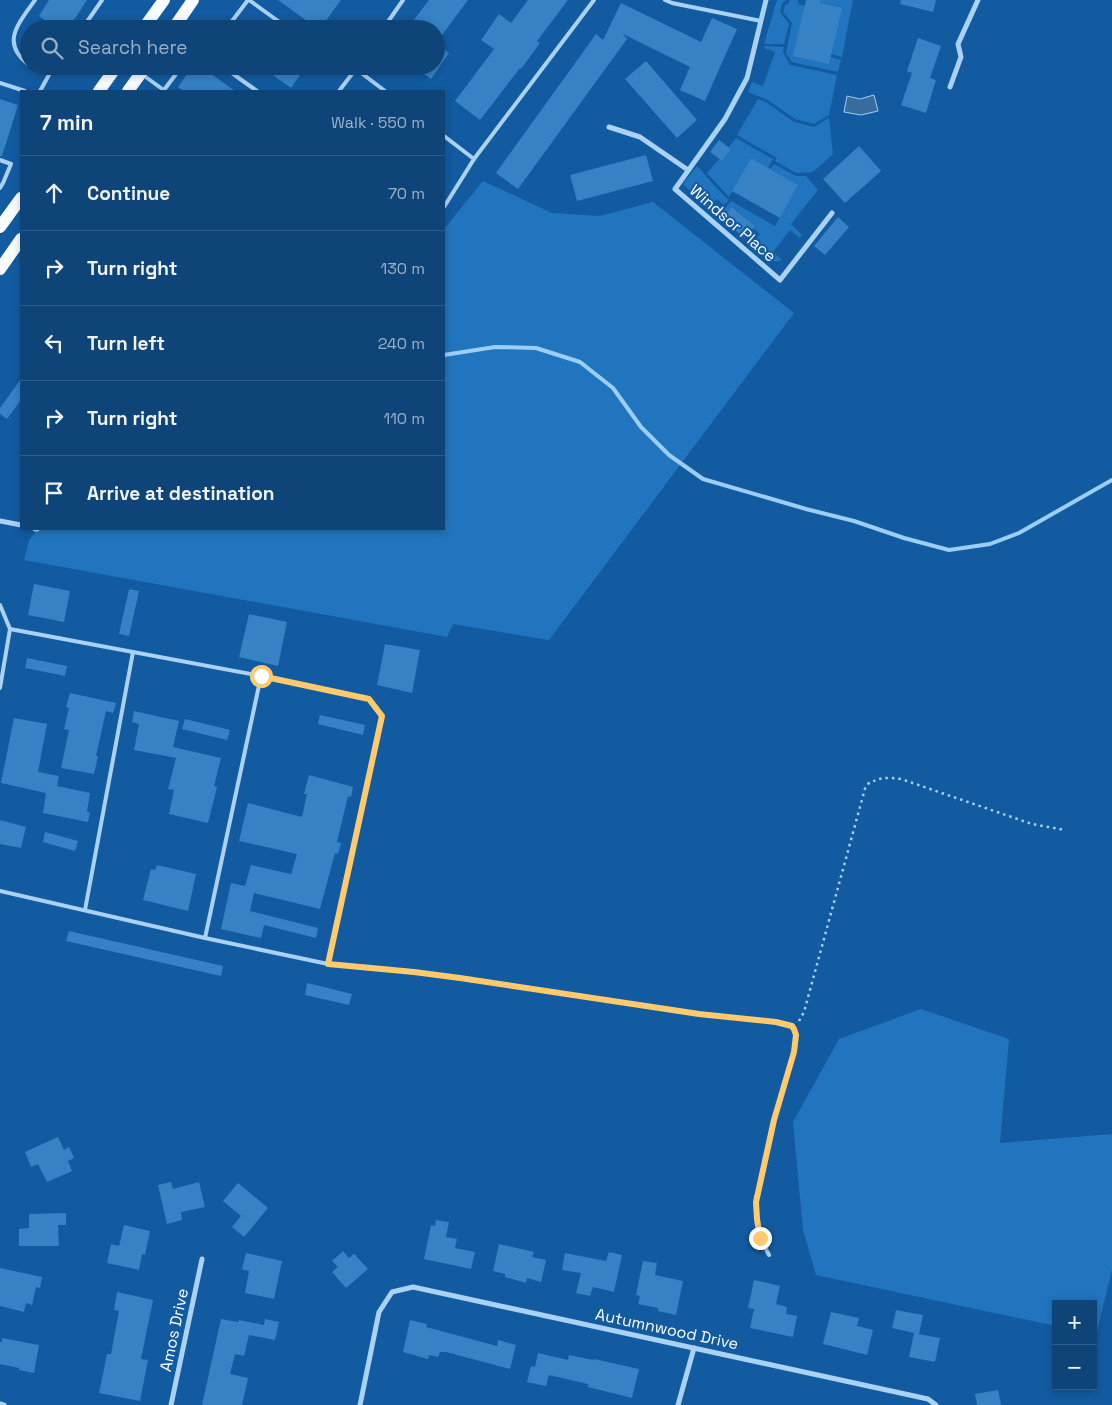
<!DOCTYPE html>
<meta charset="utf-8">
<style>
:root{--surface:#0e4478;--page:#174b7d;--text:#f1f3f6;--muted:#9bb0c6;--line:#2e5c8a}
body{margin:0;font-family:"Space Grotesk",sans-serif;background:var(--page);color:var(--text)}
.controls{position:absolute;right:15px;bottom:15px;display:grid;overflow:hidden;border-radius:0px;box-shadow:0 2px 8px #0003}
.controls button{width:45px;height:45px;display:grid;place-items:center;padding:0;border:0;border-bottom:1px solid var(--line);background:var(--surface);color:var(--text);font:25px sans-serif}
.stop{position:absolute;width:15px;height:15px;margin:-11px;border:4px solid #ffca6e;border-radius:50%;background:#fff}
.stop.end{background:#ffca6e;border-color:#fff;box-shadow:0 1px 5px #0008}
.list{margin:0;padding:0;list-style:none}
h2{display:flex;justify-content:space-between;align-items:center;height:65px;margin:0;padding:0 20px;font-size:21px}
h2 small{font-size:16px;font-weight:400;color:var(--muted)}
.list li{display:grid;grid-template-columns:32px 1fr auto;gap:15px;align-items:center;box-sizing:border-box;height:75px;padding:0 20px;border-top:1px solid var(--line)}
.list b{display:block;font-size:19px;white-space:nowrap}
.list em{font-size:16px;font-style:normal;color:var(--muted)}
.icon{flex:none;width:28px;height:28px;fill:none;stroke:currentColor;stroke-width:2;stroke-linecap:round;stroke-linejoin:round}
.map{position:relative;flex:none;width:1112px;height:1405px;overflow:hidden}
.search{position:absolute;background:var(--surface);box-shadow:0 2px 8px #0003;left:20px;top:20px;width:425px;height:55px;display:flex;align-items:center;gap:12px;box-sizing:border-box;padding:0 18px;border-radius:28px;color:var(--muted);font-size:19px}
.panel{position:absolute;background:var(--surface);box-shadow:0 2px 8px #0003;left:20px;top:90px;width:425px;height:440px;border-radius:0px}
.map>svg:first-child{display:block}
</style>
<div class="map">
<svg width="1112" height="1405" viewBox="0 0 1112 1405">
<rect width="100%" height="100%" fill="#125ba0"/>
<g fill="#2174be">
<polygon points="777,0 786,0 782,3 780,12 789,24 784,44 764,44"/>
<polygon points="789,0 798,0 798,4 805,6 831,57 841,60 838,72 792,62 786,53 792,23 783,12 785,5 789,3"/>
<polygon points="821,0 853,0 842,57 831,54 821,3"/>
<polygon points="765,46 784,47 783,52 790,65 837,75 829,115 814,124 795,119 768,100 748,92 752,82 763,86 775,52 764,48"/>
<polygon points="758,99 766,102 794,122 814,127 829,118 833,154 813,172 796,173 775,161 777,158 737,135"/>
<polygon points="736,138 773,159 768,168 751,158 729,197 707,173 719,159 722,161 731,149 729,147"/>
<path d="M774,164L796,176H806L818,190L791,224L802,235L800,238L790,230L773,252L782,260C771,266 760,252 752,245L760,234L753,228L755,226L733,207L722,219L719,216L731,201L775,226L798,185L770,169Z"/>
<path d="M697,166C708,177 717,190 729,200L724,205L717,199L708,208L683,184Z"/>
<polygon points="483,181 552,213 600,216 653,202 794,313 549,640 453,624 447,637 24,560 29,540 38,529 444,529 444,229"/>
<polygon points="921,1009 1009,1039 1000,1143 1112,1134 1112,1270 1096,1335 1093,1334 1093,1304 1056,1304 1056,1326 816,1275 803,1230 793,1122 839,1039"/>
</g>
<polygon fill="#386c9d" stroke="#9ccef8" points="874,95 878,111 861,115 844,112 847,96 860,99"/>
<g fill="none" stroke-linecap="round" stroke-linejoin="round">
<polyline stroke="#9ccef8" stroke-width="4" points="444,355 495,347 536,348 580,362 613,388 641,427 669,455 703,479 806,509 854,521 904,538 949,550 990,544 1019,533 1112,480"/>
</g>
<g fill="#3682c5">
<polygon points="49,0 87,0 68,29 63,29 54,23 53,26 39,16"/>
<polygon points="278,0 341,0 320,29 318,29"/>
<polygon points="429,0 468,0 436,43 436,29 407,29"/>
<polygon points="528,0 568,0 537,41 540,43 521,69 520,68 480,120 455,101 494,49 481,40 499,14 511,23"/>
<polygon points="806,0 821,0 820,3 842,8 829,64 793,56"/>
<polygon points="901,0 936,0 933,12 900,4"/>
<polygon points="621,3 701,42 712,18 737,29 705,101 680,90 690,67 623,34 627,39 518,189 496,173 596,34 603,40"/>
<polygon points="918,38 941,46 930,78 936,80 926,113 901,105 912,73 907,71"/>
<polygon points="436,43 449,53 431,79 414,66 436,66"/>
<polygon points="646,61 697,120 677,138 625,79"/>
<polygon points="193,66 200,66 235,91 184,91 178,87"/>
<polygon points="260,66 306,66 291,88"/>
<polygon points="0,99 18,105 2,156 0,156"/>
<polygon points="719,140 731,149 722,161 710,152"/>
<polygon points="859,146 881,171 845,203 823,179"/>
<polygon points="646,155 653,181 577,201 570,175"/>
<polygon points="751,158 798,185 780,218 732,191"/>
<polygon points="732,207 755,226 745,238 722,219"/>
<polygon points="838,217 849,227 825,255 814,246"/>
<polygon points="21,379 21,400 7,419 0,414 0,408"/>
<polygon points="34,584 70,591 64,622 28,615"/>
<polygon points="129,589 139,591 129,636 119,634"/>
<polygon points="249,614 287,622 278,666 239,657"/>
<polygon points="385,644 420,650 412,693 377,685"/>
<polygon points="27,658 67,666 65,676 25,668"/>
<polygon points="70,693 116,703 113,713 106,711 96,756 98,756 94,774 61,768 69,730 64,729 69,708 66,707"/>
<polygon points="134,711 179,721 173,747 221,758 214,786 217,787 208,823 169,814 174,790 168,789 176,758 134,750 139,724 132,722"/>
<polygon points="320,715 365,725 363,735 318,724"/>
<polygon points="14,718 47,724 38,772 59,776 57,786 90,793 87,812 90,812 88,822 43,813 46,793 1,783"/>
<polygon points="185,719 230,730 227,740 182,729"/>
<polygon points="309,775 353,787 351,797 348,796 337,842 341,843 338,854 335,853 320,909 254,893 250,911 318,928 316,938 264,925 261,938 221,929 231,883 245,886 251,865 291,874 297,854 239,841 248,803 302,817 307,794 304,794"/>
<polygon points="0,820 26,827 21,848 0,844"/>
<polygon points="45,832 78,841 75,851 43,842"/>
<polygon points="157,865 196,874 188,911 143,900 151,869 155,870"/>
<polygon points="69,931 223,966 221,976 66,941"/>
<polygon points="307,983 352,994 349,1005 305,995"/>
<polygon points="58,1137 64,1150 69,1147 74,1158 68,1161 72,1171 47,1182 38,1164 31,1167 25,1152"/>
<polygon points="171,1182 173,1189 199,1182 205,1207 181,1212 182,1220 167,1224 158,1185"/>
<polygon points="238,1183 268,1208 244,1237 232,1227 241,1216 223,1201"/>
<polygon points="66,1213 66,1225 58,1225 59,1246 19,1246 19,1229 29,1228 29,1214"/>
<polygon points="436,1220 449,1222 446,1237 457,1239 455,1248 475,1252 471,1269 424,1259 431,1225 435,1226"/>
<polygon points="124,1225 150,1231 145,1255 142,1254 139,1270 107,1263 111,1244 119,1246"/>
<polygon points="499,1244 534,1252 532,1257 546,1260 541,1282 527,1278 526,1283 505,1277 505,1274 493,1271"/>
<polygon points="343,1251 349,1258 354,1254 368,1269 346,1288 332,1272 338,1267 332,1261"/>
<polygon points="609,1252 622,1255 614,1292 593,1287 590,1296 576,1293 581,1273 562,1270 565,1253 606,1261"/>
<polygon points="246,1253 282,1261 274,1299 245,1293 249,1271 242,1269"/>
<polygon points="643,1261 657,1263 655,1275 683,1281 676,1315 658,1311 658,1308 638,1304 640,1296 636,1295"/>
<polygon points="0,1268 42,1277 40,1288 36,1287 32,1305 26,1303 24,1312 0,1306"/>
<polygon points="754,1280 780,1286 776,1304 787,1307 786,1314 797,1316 793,1337 750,1328 754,1309 748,1308"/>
<polygon points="117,1292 153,1300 141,1359 148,1360 140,1401 99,1393 107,1354 111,1354 119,1311 114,1310"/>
<polygon points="896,1310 923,1315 919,1334 940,1338 935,1362 909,1357 914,1333 892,1328"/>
<polygon points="831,1312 859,1318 857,1326 873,1330 867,1355 823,1344"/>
<polygon points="221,1319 238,1322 239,1320 264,1325 265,1319 279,1322 275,1340 249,1335 244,1356 235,1354 230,1374 248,1378 242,1405 202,1405"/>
<polygon points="410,1320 427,1324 426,1327 497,1346 498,1340 516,1345 510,1369 446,1352 440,1352 438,1357 429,1355 428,1359 403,1352"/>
<polygon points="2,1338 39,1345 34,1373 19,1370 19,1368 0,1364 0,1342 2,1342"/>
<polygon points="538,1353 568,1360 569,1355 593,1360 594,1359 639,1369 632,1398 588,1387 588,1384 549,1375 546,1386 527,1382 531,1366 535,1367"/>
<polygon points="998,1390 1001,1405 977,1405 975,1394"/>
</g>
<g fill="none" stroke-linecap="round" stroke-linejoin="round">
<path stroke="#aad2f5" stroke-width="2.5" stroke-dasharray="2.5 4" stroke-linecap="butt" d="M799,1021L804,1012L866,785C880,777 885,777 901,779L1032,824L1065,830"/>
<g stroke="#aad2f5" stroke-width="4">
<polyline points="249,0 289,29"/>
<polyline points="665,0 672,3 761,21"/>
<polyline points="82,29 102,0"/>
<polyline points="226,29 248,0"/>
<polyline points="383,29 403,0"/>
<path d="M29,65C0,43 18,24 35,0"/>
<polyline points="31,66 39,70 50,73 55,66"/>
<polyline points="222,66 257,91"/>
<polyline points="356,69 385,91"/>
<polyline points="143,75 165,91"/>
<polyline points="0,83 25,91"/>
<polyline points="164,90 182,66"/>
<polyline points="40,91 50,73"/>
<polyline points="339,91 358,66"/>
<polyline points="444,136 474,159"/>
<polyline points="0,160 11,164 3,183 0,188"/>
<polyline points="444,207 474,159 594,0"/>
<polyline points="0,605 10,629 0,688"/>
<polyline points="10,629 261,676 369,699 382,716 328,964"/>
<polyline points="0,891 205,938 328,964 414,972 460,978 699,1014 776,1022 792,1026 796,1035 794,1052 774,1120 756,1202 757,1219 760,1238 769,1255"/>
<polyline points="85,910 133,652"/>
<polyline points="205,938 261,676"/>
</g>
<g stroke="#aad2f5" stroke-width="5">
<polyline points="766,0 747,78 725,119 675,189 780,280 832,213"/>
<polyline points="950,87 961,57 958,44 978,0"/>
<polyline points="609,127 640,137 688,170"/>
<polyline points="0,521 21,525"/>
<polyline points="35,529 37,529"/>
<polyline points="0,1404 4,1405"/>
<polyline points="171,1405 202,1259"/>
<polyline points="360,1405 379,1312 392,1292 413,1287 928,1399 936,1405"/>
<polyline points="678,1405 694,1348"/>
</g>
<g stroke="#f8fbff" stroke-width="12">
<polyline points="143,29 164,0"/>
<polyline points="173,29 193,0"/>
<polyline points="99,91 117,66"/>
<polyline points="128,91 146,66"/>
<polyline points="0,227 21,198"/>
<polyline points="0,269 21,239"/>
</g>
</g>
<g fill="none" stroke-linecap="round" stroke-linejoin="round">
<polyline stroke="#ffca6e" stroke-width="6" points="261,676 369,699 382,716 328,964 414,972 460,978 699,1014 776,1022 792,1026 794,1029 796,1035 794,1052 774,1120 756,1202 757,1219 760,1238"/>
</g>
<g text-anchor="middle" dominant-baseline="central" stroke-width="4" stroke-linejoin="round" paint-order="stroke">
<g font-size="16" fill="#fff" stroke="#125ba0">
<text transform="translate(733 223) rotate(41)">Windsor Place</text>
<text transform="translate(667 1329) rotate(12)">Autumnwood Drive</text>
<text transform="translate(174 1330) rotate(-78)">Amos Drive</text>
</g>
</g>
</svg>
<div class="controls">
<button>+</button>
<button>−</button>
</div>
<div class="stop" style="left:261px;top:676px"></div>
<div class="stop end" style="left:760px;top:1238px"></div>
<div class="search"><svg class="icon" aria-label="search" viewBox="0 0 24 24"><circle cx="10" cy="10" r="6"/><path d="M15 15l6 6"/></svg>Search here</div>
<section class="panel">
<h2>7 min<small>Walk · 550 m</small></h2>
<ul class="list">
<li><svg class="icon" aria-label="ahead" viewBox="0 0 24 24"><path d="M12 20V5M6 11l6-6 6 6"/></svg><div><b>Continue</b></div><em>70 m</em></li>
<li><svg class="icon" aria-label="right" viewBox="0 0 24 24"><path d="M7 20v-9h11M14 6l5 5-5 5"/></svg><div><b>Turn right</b></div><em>130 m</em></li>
<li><svg class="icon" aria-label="left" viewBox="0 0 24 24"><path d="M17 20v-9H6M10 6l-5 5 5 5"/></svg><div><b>Turn left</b></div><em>240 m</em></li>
<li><svg class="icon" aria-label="right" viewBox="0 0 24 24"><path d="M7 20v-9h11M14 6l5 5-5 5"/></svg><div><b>Turn right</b></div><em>110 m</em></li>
<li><svg class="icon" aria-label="arrive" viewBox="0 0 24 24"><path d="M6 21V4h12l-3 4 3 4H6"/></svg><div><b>Arrive at destination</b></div></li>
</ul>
</section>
</div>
